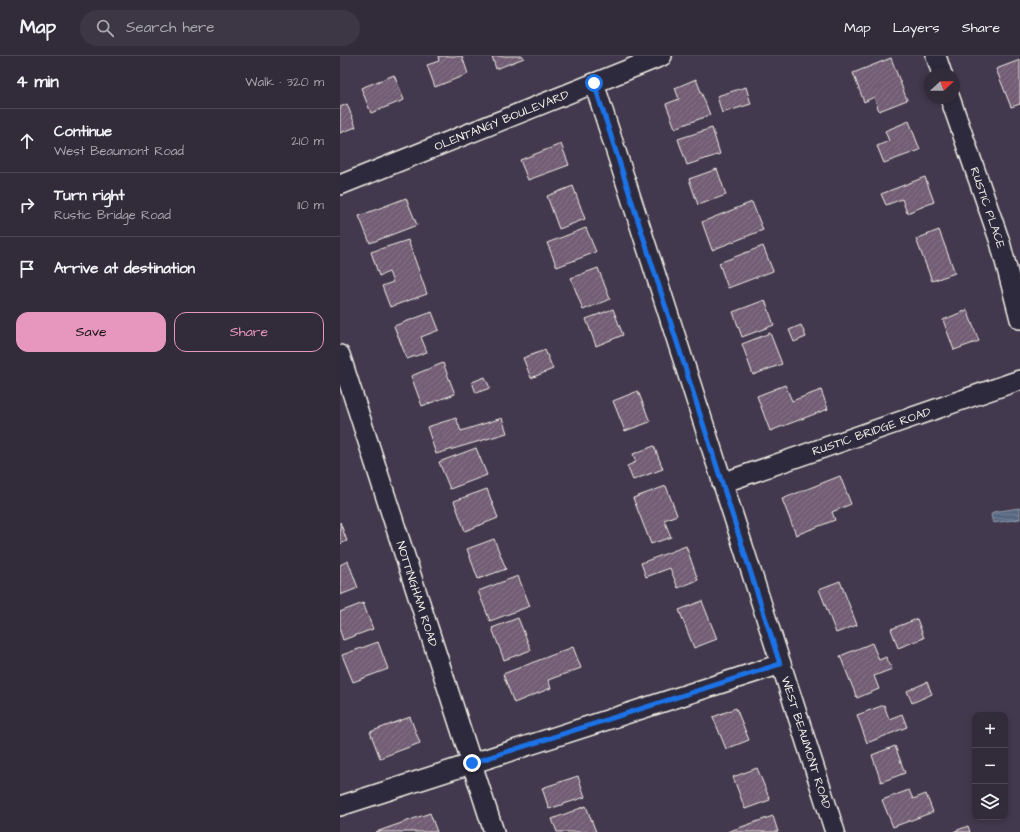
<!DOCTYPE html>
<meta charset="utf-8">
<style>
:root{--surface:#322b3a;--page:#3d3745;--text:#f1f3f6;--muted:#a8a7af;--line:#4d4754;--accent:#e797bd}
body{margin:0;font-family:"Architects Daughter",sans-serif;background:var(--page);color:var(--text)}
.controls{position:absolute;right:12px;bottom:12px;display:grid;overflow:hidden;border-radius:8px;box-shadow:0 2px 6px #0003}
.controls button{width:36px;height:36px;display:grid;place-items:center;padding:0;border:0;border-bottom:1px solid var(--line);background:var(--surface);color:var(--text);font:20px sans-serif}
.compass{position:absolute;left:584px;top:12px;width:36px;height:36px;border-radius:50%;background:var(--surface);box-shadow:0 2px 6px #0003;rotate:69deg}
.stop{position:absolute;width:12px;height:12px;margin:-9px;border:3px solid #1a73e8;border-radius:50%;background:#fff}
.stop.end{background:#1a73e8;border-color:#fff;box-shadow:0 1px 4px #0008}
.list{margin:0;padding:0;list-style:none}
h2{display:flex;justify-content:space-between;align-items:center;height:52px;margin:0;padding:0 16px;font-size:17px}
h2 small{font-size:13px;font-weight:400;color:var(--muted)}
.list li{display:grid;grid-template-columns:26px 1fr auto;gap:12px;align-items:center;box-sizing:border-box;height:64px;padding:0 16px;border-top:1px solid var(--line)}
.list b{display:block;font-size:15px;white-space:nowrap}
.list p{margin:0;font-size:13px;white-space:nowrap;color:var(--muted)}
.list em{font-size:13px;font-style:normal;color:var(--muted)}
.actions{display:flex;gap:8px;padding:12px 16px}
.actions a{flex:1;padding:9px 0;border:1px solid var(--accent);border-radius:12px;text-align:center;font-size:14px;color:var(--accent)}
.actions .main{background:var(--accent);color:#111}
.icon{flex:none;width:22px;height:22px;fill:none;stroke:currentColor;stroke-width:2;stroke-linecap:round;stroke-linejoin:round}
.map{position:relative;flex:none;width:680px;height:776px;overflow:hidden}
header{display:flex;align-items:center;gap:24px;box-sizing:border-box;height:56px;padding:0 20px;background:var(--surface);border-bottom:1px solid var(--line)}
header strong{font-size:19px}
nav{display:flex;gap:22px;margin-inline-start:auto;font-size:14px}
.search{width:280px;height:36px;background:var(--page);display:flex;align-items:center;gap:10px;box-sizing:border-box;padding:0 14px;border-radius:22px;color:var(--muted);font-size:15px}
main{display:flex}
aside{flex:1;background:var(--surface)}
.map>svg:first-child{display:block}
</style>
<header>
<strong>Map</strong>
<div class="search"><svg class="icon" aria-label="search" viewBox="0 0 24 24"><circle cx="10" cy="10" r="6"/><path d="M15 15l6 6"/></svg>Search here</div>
<nav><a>Map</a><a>Layers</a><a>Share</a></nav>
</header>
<main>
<aside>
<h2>4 min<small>Walk · 320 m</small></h2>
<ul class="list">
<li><svg class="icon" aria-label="ahead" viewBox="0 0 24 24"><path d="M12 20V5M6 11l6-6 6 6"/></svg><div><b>Continue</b><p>West Beaumont Road</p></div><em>210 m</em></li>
<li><svg class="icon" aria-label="right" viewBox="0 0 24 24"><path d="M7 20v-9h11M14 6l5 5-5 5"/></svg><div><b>Turn right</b><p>Rustic Bridge Road</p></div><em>110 m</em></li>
<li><svg class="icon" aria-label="arrive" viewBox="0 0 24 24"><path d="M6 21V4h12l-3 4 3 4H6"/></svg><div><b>Arrive at destination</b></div></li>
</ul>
<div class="actions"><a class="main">Save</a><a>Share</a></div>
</aside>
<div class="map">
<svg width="680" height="776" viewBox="0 0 680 776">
<defs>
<pattern id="water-rules" width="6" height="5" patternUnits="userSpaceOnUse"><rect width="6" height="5" fill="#566881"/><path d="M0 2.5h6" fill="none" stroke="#6f7e93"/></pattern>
<pattern id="building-hatch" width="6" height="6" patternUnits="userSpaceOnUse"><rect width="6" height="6" fill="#725d75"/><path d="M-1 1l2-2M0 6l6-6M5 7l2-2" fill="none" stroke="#877589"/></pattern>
</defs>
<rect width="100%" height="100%" fill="#43394e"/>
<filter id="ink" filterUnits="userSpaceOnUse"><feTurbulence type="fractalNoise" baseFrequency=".025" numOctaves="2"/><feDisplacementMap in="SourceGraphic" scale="8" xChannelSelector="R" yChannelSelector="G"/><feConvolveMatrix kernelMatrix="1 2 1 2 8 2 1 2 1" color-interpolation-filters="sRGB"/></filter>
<g filter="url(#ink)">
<polygon fill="url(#water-rules)" stroke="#959faa" points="679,452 680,453 680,463 653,467 651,459 653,456 673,453"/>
<g fill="url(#building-hatch)" stroke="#f4f1e8">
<polygon points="98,0 122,0 128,18 95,31 87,9 99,5"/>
<polygon points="152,0 183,0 184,2 156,13"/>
<polygon points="551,2 567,44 539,55 534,41 524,46 513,17"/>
<polygon points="680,4 680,48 671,51 656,13"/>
<polygon points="54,19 64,44 31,57 21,32"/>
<polygon points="356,23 370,59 335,72 326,48 339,43 335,32"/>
<polygon points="406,31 411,48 382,57 377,40"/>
<polygon points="7,48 16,71 0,77 0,51"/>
<polygon points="569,65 580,94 544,107 537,90 549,85 545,75"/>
<polygon points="372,72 380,98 347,109 338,83"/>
<polygon points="221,88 229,109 188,124 180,104"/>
<polygon points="377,113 386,139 358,149 349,123"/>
<polygon points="585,121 594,146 567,157 562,143 546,149 541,138"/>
<polygon points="233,130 245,163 219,173 207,140"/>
<polygon points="66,142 77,169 30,187 19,160"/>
<polygon points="412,146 423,174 372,194 362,166"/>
<polygon points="246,172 256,196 217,211 207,187"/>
<polygon points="599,174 615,217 592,225 576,183"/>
<polygon points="68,184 87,238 50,251 42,230 53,226 49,216 39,220 31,196"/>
<polygon points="423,190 433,215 388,232 379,207"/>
<polygon points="258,212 270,243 243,254 231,222"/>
<polygon points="425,244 434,269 402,281 393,256"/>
<polygon points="273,253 283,279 256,290 246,263"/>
<polygon points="627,254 639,285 614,294 603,264"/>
<polygon points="92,256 99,274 81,281 87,296 67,303 54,270"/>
<polygon points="461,269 466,281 454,286 449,274"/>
<polygon points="430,277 442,308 413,319 402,288"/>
<polygon points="205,294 213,313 191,322 183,302"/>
<polygon points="103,307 115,338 82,350 71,320"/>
<polygon points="145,321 150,332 136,337 132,326"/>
<polygon points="445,329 452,345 481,334 488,353 430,375 417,340"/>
<polygon points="298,335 310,366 285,375 273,345"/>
<polygon points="116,362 121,375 162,362 167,377 96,398 87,371"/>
<polygon points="314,390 323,413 293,424 287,410 296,406 293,398"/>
<polygon points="136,392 147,419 110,433 99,406"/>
<polygon points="500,420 511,448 492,456 495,464 456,479 442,443"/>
<polygon points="326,430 337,459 324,464 331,481 311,488 293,442"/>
<polygon points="147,433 158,462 125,475 114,445"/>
<polygon points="0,466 7,485 0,488"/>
<polygon points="154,483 166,513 138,523 127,493"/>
<polygon points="346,490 358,524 338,532 330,512 306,521 301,507"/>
<polygon points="8,505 18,532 0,539 0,509"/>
<polygon points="178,520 190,550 150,565 138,535"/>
<polygon points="500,525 517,569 496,577 479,533"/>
<polygon points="362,545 377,583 354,592 339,554"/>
<polygon points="23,547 33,573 3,584 0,575 0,556"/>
<polygon points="178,562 191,594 164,604 152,572"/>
<polygon points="577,563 584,582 558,592 551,573"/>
<polygon points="38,586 48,613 13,626 2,599"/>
<polygon points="532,587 539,604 546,601 552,613 534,620 539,633 517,642 500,600"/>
<polygon points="233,591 241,612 208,624 211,632 174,647 163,618"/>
<polygon points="587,626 592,638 572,647 567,635"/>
<polygon points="544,649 549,663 562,658 567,671 527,687 517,659"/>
<polygon points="396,652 409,684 386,693 373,661"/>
<polygon points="70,661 80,687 40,702 30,676"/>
<polygon points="555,690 565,717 541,726 532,699"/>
<polygon points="417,712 430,744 405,753 393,721"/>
<polygon points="238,720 245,741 209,753 202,732"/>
<polygon points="569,734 573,743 586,738 593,756 553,771 542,744"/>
<polygon points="246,750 256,776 217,776 212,763"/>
<polygon points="90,757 97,776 36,776"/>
<polygon points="433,760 438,776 387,776"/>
<polygon points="628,770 630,776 613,776"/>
</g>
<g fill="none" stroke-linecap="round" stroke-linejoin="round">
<defs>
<g id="minor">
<polyline points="596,0 602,18"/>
<path id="s1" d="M254,27L495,776"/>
<path id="s2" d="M610,42L660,186L680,263"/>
<path id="s3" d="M0,129L322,0"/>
<path id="s4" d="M0,299L154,776"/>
<path id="s5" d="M382,427L680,324"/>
<polyline points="0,750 441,608"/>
</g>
</defs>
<use href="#minor" stroke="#f4f1e8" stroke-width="22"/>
<use href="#minor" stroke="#2f2a3d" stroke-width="19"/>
</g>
</g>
<g fill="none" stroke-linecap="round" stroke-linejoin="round" filter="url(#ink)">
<polyline stroke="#1a73e8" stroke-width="5" points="132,707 440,608 254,27"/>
</g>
<g text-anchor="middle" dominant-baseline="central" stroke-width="3.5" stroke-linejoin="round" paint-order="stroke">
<g font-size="12" fill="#f4f1e8" stroke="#2f2a3d">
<text stroke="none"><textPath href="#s3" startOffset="174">OLENTANGY BOULEVARD</textPath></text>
<text stroke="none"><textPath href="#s2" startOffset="116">RUSTIC PLACE</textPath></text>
<text stroke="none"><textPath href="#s5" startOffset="158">RUSTIC BRIDGE ROAD</textPath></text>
<text stroke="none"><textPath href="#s4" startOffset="251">NOTTINGHAM ROAD</textPath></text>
<text stroke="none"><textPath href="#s1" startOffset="693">WEST BEAUMONT ROAD</textPath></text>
</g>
</g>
</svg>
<div class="controls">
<button>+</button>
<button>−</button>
<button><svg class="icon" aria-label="layers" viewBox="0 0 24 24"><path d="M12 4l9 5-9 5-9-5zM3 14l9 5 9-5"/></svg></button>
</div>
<svg class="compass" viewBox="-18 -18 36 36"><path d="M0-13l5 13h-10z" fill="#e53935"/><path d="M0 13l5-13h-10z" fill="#a8a7af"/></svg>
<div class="stop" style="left:254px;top:27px"></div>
<div class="stop end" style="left:132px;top:707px"></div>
</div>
</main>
